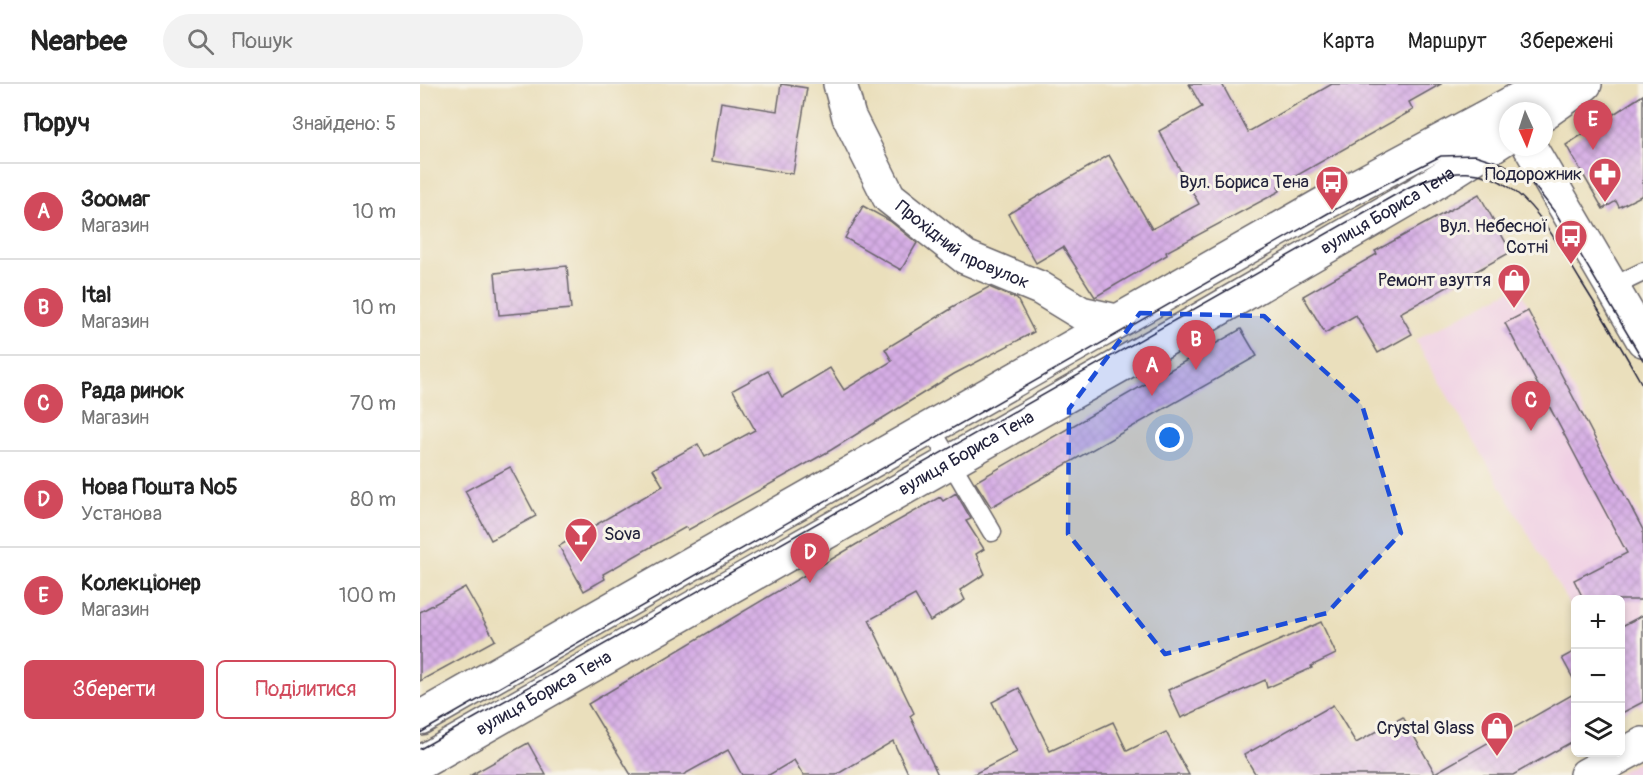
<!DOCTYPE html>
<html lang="uk">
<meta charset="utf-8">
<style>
:root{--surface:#fff;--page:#f2f2f2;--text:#222;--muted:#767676;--line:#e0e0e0;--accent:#d1495b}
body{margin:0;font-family:Pangolin,sans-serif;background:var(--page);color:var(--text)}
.controls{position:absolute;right:18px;bottom:18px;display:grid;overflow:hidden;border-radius:9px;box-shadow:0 3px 9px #0003}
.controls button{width:54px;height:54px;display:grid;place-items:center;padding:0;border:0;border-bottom:2px solid var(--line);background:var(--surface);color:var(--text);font:30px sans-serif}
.compass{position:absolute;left:1079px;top:18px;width:54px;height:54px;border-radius:50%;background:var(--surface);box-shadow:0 3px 9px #0003;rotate:177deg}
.you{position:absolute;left:750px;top:354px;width:21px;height:21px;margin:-15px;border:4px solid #fff;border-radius:50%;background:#1a73e8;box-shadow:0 0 0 9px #1a73e833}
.badge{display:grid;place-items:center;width:39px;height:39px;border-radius:50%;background:var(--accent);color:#fff;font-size:20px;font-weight:700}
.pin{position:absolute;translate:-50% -50px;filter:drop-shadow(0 2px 3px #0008)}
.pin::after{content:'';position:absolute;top:32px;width:21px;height:18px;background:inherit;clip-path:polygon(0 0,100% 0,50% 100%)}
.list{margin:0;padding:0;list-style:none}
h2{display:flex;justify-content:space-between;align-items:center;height:78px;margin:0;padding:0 24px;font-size:26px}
h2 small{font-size:20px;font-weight:400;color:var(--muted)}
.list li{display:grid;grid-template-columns:39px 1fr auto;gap:18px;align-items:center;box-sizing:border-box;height:96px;padding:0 24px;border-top:2px solid var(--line)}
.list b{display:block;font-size:22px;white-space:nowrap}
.list p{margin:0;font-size:20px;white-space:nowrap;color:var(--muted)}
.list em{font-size:20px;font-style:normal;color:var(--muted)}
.actions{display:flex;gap:12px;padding:18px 24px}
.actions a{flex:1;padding:14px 0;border:2px solid var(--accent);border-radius:9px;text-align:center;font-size:21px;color:var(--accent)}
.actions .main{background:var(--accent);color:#fff}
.icon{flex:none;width:33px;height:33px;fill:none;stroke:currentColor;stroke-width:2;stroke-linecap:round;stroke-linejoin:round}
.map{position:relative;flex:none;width:1223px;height:691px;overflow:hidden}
header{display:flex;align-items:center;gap:36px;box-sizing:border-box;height:84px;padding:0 30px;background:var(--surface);border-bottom:2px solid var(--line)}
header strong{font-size:28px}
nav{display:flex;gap:33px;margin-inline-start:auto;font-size:21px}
.search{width:420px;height:54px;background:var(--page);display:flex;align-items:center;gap:15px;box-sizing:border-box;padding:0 21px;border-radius:33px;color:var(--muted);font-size:22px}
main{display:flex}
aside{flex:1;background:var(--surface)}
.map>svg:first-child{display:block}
</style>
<header>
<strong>Nearbee</strong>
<div class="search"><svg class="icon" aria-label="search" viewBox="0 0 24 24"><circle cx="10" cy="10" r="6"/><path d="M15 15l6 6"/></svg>Пошук</div>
<nav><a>Карта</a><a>Маршрут</a><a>Збережені</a></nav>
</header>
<main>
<aside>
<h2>Поруч<small>Знайдено: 5</small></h2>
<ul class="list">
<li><span class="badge">A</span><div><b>Зоомаг</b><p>Магазин</p></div><em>10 m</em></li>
<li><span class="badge">B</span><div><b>Ital</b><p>Магазин</p></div><em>10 m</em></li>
<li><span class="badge">C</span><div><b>Рада ринок</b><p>Магазин</p></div><em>70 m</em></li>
<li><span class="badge">D</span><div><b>Нова Пошта №5</b><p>Установа</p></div><em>80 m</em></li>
<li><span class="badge">E</span><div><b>Колекціонер</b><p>Магазин</p></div><em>100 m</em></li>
</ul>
<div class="actions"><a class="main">Зберегти</a><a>Поділитися</a></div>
</aside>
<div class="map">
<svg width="1223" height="691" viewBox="0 0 1223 691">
<defs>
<pattern id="building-cross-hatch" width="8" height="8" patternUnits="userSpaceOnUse" patternTransform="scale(1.5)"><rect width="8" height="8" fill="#d6ade5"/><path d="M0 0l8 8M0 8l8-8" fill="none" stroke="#b795c5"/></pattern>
</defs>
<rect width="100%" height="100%" fill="#f7f3e8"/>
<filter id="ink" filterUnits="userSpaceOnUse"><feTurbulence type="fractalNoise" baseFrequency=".0167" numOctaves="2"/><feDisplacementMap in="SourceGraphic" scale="12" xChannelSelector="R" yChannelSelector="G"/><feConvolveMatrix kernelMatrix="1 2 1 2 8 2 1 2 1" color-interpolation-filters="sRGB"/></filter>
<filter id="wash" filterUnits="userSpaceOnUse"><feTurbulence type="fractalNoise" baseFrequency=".008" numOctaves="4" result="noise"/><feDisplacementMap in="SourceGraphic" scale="24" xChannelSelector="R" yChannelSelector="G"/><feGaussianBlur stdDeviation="1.35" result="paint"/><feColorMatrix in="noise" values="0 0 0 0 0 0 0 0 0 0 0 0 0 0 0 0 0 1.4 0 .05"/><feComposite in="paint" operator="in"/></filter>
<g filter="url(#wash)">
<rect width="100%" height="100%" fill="#eadfbc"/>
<g fill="#f0d0e4">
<polygon points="1098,202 1223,439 1223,622 1220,624 1201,588 1200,516 1156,516 1155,529 1152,525 995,256"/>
<polygon points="1223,675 1223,691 1195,691"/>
</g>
<g id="blocks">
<g fill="url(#building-cross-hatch)">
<polygon points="361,0 387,4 373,90 292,77 301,18 357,27"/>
<polygon points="769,0 802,0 828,48 912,0 1021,0 989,18 993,26 858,102 860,107 746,168 747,171 675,213 643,163 616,179 588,130 689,71 732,145 779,120 739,47 782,23"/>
<polygon points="1223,11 1223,111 1199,123 1196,117 1183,125 1146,61"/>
<polygon points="1059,110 1091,168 980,229 992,250 958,269 936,231 905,249 883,212 957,170 955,167"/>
<polygon points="443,122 470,137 497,159 481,186 425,154"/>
<polygon points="147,182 151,225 79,231 75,189"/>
<polygon points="569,203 597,215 614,248 534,290 411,366 268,446 266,443 183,490 185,495 164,507 139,462 243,402 233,385 278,360 285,373 335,346 313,306 348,287 362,313 410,284 424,306 472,277 465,265 531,225 530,224"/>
<polygon points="1108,227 1223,446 1223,516 1164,516 1154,496 1207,469 1085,239"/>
<polygon points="821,245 837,272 571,423 555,398"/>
<polygon points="90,383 116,432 71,456 45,407"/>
<polygon points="536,409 551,435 546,437 564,465 556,470 565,490 540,506 545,516 510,537 495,511 449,536 494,629 490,632 518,691 489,691 473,657 416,691 383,691 374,676 349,691 322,691 308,666 263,691 211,691 168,620 437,460 520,413 523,417"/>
<polygon points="45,503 75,556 0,597 0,528"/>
<polygon points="1223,531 1223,618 1200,630 1200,543"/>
<polygon points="901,538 916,570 891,582 892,584 847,604 845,596 761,634 748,606"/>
<polygon points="1155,567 1155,598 1142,574"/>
<polygon points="599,604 630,667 693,638 707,667 746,648 769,691 552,691 597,668 572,618"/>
<polygon points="1155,609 1155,656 1093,691 836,691 824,671 913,621 936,659 983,633 1015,689"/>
<polygon points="108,659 126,691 51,691"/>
</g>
</g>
</g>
<g filter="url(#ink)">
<use href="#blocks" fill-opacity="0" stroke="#686468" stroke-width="1.5"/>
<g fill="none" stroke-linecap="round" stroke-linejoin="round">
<defs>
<g id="service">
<polyline points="1192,203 1223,188"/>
<polyline points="511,345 572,448"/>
</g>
<g id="minor">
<path id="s1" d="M420,0L429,33L469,113L545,173L620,204L661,229L697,237"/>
<polyline points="1166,691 1223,660"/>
</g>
<g id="tertiary">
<polyline points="1124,29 1165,0"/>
<polyline points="1110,63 1223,256"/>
<polyline points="0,634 907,118 1127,0"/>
<path id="s2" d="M0,679L778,237L997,110L1088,52"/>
</g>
</defs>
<use href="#service" stroke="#686468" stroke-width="21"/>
<use href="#minor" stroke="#686468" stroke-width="36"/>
<use href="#tertiary" stroke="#686468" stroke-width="36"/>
<use href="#service" stroke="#fff" stroke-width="18"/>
<use href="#minor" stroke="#fff" stroke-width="33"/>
<use href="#tertiary" stroke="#fff" stroke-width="33"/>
<g stroke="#22223b" stroke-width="1.5">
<polyline points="0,649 912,127 1021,72 1055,71 1083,80 1109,95 1137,131 1223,276"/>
<path d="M0,665L989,103C1083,59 1117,125 1160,196C1182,231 1203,266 1223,302"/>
</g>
</g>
</g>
<path fill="#1d4ed8" fill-opacity="0.2" stroke="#1d4ed8" stroke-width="4.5" stroke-dasharray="12 8" stroke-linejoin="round" d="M720,229L844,232L942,321L981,449L907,529L745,570L648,450L649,325Z"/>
<defs>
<symbol id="pharmacy-pin" viewBox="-11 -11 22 30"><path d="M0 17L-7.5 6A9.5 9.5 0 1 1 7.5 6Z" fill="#d1495b" stroke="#f7f3e8"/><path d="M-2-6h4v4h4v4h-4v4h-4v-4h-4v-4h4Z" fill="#fff"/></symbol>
<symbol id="bus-pin" viewBox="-11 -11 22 30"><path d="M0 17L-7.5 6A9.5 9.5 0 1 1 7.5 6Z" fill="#d1495b" stroke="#f7f3e8"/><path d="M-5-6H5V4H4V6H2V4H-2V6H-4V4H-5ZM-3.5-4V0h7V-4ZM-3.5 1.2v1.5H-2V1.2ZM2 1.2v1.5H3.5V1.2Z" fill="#fff"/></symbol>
<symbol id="shop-pin" viewBox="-11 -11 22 30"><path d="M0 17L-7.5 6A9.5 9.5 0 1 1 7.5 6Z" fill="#d1495b" stroke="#f7f3e8"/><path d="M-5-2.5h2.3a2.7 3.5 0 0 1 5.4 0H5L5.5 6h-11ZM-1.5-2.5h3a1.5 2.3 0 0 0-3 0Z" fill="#fff"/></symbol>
<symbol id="bar-pin" viewBox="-11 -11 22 30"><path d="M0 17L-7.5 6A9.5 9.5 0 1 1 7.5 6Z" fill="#d1495b" stroke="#f7f3e8"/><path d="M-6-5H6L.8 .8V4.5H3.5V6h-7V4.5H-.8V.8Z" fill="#fff"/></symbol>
</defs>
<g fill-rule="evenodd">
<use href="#pharmacy-pin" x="1166" y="71" width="38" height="52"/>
<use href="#bus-pin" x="893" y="79" width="38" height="52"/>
<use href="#bus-pin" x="1132" y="133" width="38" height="52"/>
<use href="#shop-pin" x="1075" y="177" width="38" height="52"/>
<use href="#bar-pin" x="142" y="431" width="38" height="52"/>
<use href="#shop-pin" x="1058" y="625" width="38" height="52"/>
</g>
<g text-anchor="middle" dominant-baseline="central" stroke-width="6" stroke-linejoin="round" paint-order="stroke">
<g font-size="18" fill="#22223b" stroke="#f7f3e8" text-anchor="end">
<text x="1162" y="90">Подорожник</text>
<text x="889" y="98">Вул. Бориса Тена</text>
<text x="1128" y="142">Вул. Небесної<tspan x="1128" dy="21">Сотні</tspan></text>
<text x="1071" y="196">Ремонт взуття</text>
<text x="184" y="450" text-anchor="start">Sova</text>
<text x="1054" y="644">Crystal Glass</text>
</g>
<g font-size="18" fill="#22223b" stroke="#f7f3e8">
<text stroke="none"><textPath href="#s2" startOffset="1114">вулиця Бориса Тена</textPath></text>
<text stroke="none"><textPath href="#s1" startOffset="212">Прохідний провулок</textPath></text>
<text stroke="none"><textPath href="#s2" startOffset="628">вулиця Бориса Тена</textPath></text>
<text stroke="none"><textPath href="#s2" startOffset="142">вулиця Бориса Тена</textPath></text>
</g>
</g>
</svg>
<div class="controls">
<button>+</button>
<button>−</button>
<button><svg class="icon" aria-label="layers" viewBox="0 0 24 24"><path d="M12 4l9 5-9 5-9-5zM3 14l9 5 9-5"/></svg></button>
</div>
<svg class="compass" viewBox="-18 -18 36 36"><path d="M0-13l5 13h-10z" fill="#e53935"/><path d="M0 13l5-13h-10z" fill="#767676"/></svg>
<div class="you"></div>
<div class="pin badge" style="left:732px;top:312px">A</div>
<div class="pin badge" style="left:776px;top:286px">B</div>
<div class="pin badge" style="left:1111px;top:347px">C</div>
<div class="pin badge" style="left:390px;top:499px">D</div>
<div class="pin badge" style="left:1173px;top:66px">E</div>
</div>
</main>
